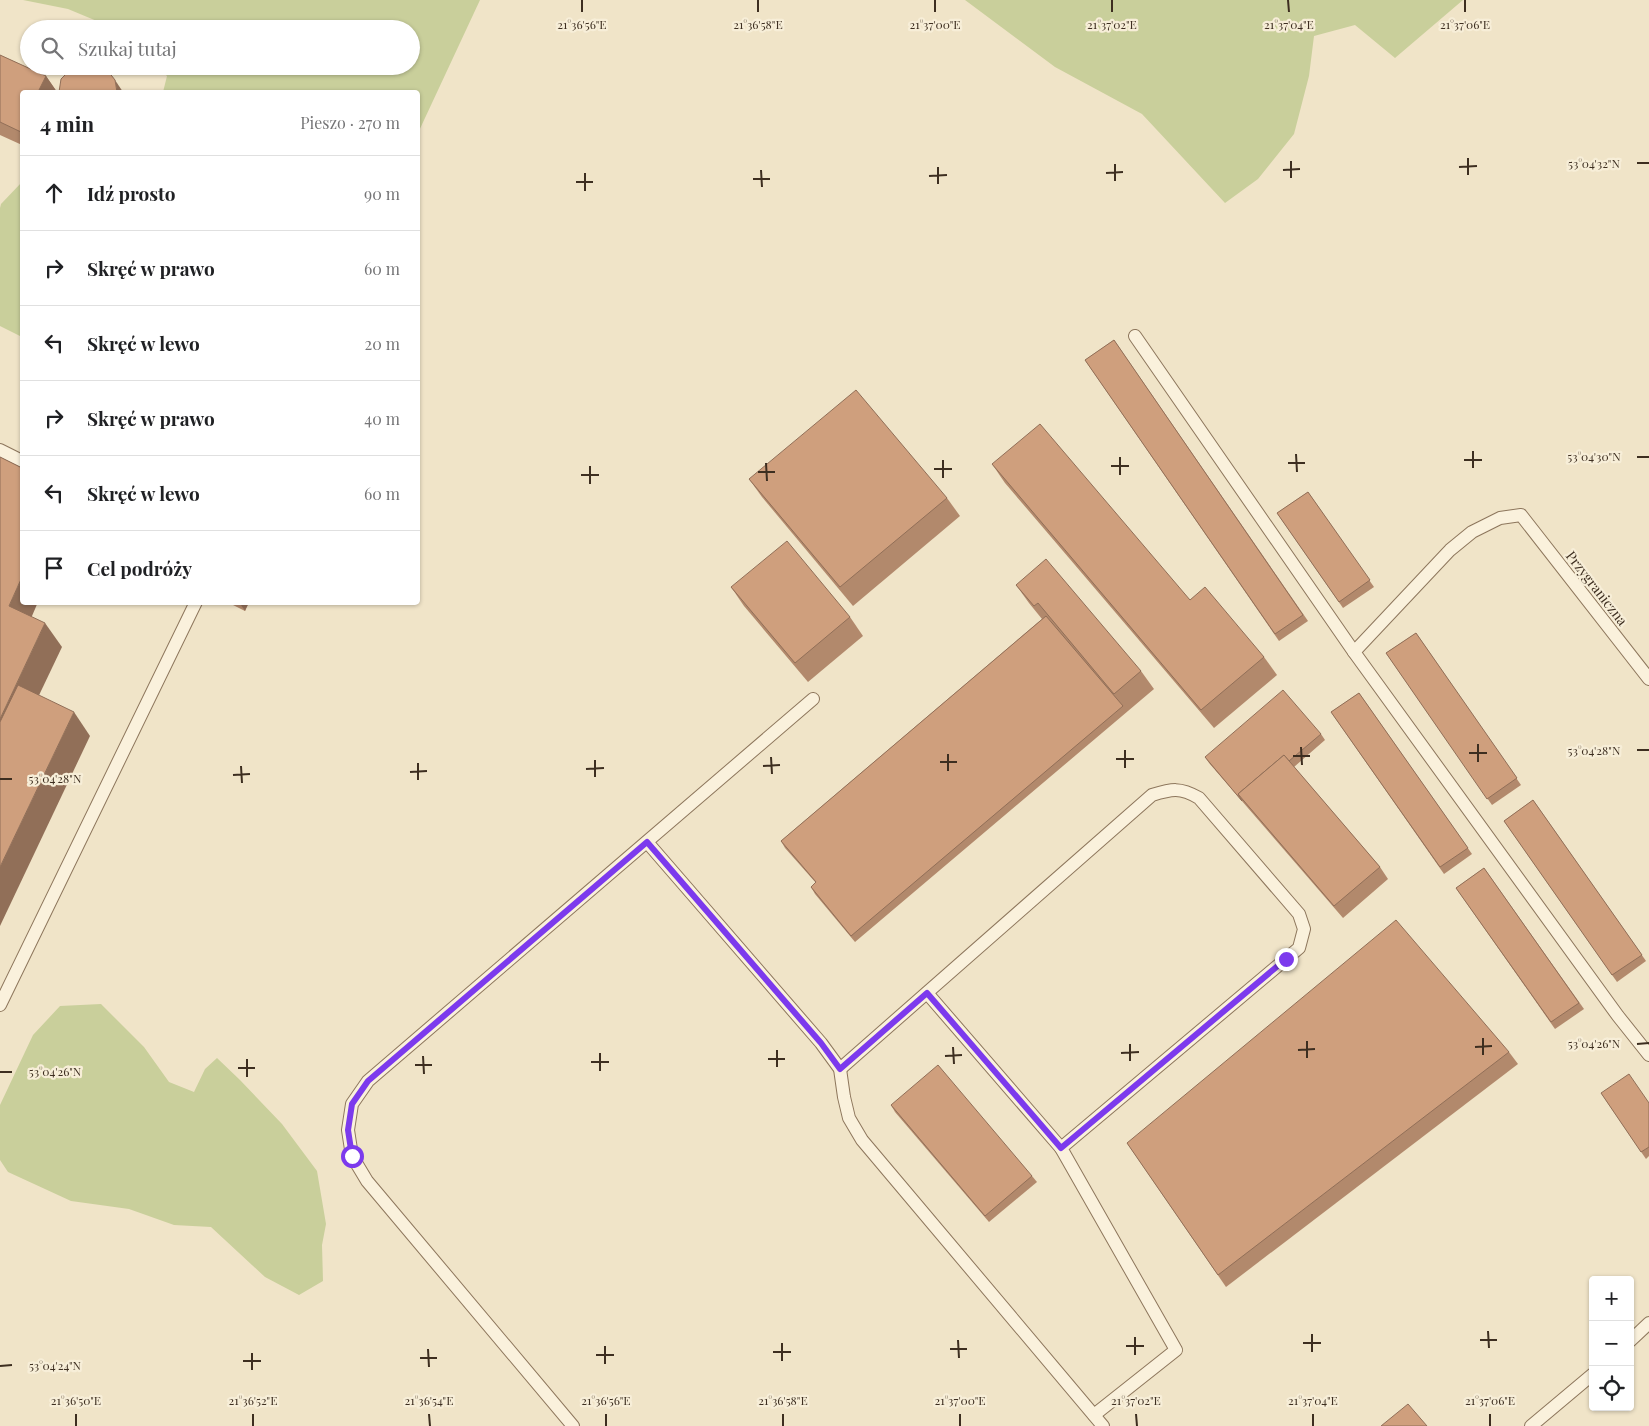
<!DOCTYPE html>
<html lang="pl">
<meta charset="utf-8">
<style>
:root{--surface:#fff;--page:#f2f2f2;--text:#202124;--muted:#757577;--line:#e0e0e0}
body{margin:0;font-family:"Playfair Display",serif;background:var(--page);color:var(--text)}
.controls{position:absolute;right:15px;bottom:15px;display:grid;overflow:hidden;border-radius:5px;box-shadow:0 1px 4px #0004}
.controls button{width:45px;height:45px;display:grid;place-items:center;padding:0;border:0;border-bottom:1px solid var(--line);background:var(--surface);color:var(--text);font:25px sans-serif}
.stop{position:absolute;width:15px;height:15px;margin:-11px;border:4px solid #7c3aed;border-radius:50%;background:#fff}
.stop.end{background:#7c3aed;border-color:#fff;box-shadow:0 1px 5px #0008}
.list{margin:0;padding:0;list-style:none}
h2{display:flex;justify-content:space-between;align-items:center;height:65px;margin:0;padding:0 20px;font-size:21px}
h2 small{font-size:16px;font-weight:400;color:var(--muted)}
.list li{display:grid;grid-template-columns:32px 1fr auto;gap:15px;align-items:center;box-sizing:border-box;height:75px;padding:0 20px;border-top:1px solid var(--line)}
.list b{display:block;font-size:19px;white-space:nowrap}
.list em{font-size:16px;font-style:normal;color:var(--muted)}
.icon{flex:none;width:28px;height:28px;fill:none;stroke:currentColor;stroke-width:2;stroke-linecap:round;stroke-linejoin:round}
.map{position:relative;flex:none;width:1649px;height:1426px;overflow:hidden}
.search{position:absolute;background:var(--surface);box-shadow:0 1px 4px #0004;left:20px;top:20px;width:400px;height:55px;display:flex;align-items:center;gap:12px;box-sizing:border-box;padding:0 18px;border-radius:28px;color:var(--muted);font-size:19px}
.panel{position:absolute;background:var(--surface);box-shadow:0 1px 4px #0004;left:20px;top:90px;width:400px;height:515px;border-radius:5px}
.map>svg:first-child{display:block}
</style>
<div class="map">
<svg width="1649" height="1426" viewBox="0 0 1649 1426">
<rect width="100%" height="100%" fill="#f0e4c8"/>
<g fill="#c9cf9b">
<polygon points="23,0 480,0 418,133 418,92 163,92 167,76 157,66 411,66 411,29 116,29 68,9"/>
<polygon points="965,0 1463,0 1395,58 1355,25 1314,36 1309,76 1294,134 1258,179 1225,203 1142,114 1055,67"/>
<polygon points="22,182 22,337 0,326 0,208 1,204"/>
<polygon points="101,1004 144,1047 169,1082 194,1092 205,1069 217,1058 240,1080 282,1124 317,1171 326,1224 322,1245 323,1281 299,1295 265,1277 211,1227 174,1225 129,1209 71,1201 8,1172 0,1160 0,1105 33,1035 60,1006"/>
</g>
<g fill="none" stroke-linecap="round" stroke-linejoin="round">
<defs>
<g id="lane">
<polyline points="1135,336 1354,652 1618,1016 1649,1055"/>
<polyline points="0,450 22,461"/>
<polyline points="1354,652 1450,550 1472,532 1500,518 1521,515 1649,679"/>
<polyline points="647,842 821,1043 840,1069 844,1097 849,1118 862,1140 1103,1426"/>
<polyline points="927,993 1061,1148"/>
<polyline points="0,1005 196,602"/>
<path d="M840,1069L1152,795C1172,789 1180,787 1199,798L1299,914L1304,929L1299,948L1061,1148L1176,1350L1094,1415"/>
<polyline points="1630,1341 1649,1323"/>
<polyline points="573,1426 367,1181 352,1156 348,1130 352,1104 368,1081 813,699"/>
<polyline points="1531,1426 1593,1374"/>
</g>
</defs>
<use href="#lane" stroke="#8d765c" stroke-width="14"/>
<use href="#lane" stroke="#faf1dc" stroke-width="12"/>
</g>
<g fill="#b2896c">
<polygon points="0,55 46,76 57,92 22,92 22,145 0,135"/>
<polygon points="1114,340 1308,621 1279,641 1085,360"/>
<polygon points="992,464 1190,600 1264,657 1277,675 1214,728 1005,483"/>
<polygon points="749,479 947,498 960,516 853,606 762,497"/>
<polygon points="1308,492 1374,587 1343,608 1277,513"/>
<polygon points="1016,585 1141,671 1154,689 855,942 815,894 811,887 816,883 785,848 781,841 1042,619 1029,603"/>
<polygon points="731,587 850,617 863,636 808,682 744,606"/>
<polygon points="227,602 249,602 245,611"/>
<polygon points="1416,633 1521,785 1492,805 1386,653"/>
<polygon points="1359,693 1472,854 1444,874 1331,712"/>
<polygon points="1321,734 1325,740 1294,767 1380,867 1388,879 1343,918 1209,763 1205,757"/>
<polygon points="1533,800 1646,961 1617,982 1504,821"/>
<polygon points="1484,868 1584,1009 1555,1029 1456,888"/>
<polygon points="1509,1052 1518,1064 1226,1287 1127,1143"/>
<polygon points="1601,1093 1649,1103 1649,1156 1646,1159"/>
<polygon points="891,1105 1032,1176 1037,1182 989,1222 895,1112"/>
</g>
<g fill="#916f58">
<polygon points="46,76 57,92 38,92"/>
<polygon points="115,80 123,92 117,92"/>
<polygon points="22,577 22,602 38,602 26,630 9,606"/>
<polygon points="242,602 249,602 245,611 241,605"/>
<polygon points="45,623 62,647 1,775 0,774 0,719"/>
<polygon points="74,712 90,736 0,926 0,867"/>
</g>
<g fill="#cf9f7d" stroke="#916f58">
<polygon points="0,55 46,76 38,92 22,92 22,127 21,132 0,122"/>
<polygon points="75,66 102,66 108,71 115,80 117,92 59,92 61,79 73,67"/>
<polygon points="1114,340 1303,615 1275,634 1085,360"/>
<polygon points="856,390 947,498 840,587 749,479"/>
<polygon points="1040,424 1190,600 1205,587 1264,657 1201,710 992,464"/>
<polygon points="0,457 22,468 22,577 9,606 45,623 0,719"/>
<polygon points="1308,492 1370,580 1339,602 1277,513"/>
<polygon points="787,541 850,617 795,663 731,587"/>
<polygon points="1046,559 1141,671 1114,694 1038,603 1034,606 1016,585"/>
<polygon points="1046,616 1123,706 851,936 811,887 816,882 781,841"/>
<polygon points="1416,633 1517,778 1487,799 1386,653"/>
<polygon points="18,685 74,712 0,867 0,722"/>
<polygon points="1283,690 1321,734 1289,761 1284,755 1238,794 1242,801 1205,757"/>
<polygon points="1359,693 1468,848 1440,867 1331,712"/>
<polygon points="1284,755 1380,867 1334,906 1238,794"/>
<polygon points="1533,800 1642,955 1612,975 1504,821"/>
<polygon points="1484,868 1579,1003 1551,1022 1456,888"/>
<polygon points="1396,920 1509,1052 1218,1275 1127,1143"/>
<polygon points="938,1065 1032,1176 985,1216 891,1105"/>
<polygon points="1629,1074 1649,1103 1649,1147 1641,1152 1601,1093"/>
<polygon points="1408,1404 1427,1426 1381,1426"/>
</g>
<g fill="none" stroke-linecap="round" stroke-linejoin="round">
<polyline stroke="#7c3aed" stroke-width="6" points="352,1156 348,1130 352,1104 368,1081 647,842 821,1043 840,1069 927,993 1061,1148 1286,959"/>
</g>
<path fill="none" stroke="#3d2e20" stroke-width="2" d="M582,0V12M758,0V12M935,0V12M1112,0V12M1288,0L1289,12M1465,0V12M1468,158V175M1291,161V178M1637,163H1649M1115,164V181M938,167V184M1459,167L1477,166M761,170L762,187M1283,170L1300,169M585,173V191M1106,173L1123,172M929,176L947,175M753,179H770M576,182H593M1473,451V468M1296,454L1297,472M1120,457V475M1637,457H1649M943,460V478M1464,460H1482M766,463L767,481M1288,463H1305M590,466V484M1111,466H1129M934,469H952M758,472H775M581,475H599M1478,744V762M1301,747L1302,765M1125,750V768M1637,750H1649M1469,753H1487M948,754V771M1293,756H1310M771,757L772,774M1116,759H1134M595,760V777M940,762H957M418,763V780M241,766L242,783M763,766L780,765M586,769L604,768M410,772L427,771M233,775L250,774M0,779H12M1483,1038V1055M1307,1041V1058M1130,1044V1061M1637,1044L1649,1043M953,1047L954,1064M1475,1047L1492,1046M777,1050V1067M1298,1050L1315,1049M600,1053V1071M1121,1053L1139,1052M423,1056L424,1074M945,1056L962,1055M247,1059V1077M768,1059H785M591,1062H609M415,1065H432M238,1068H255M0,1072H12M1488,1331L1489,1348M1312,1334V1352M1135,1337V1355M958,1340L959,1358M1480,1340H1497M782,1343V1361M1303,1343H1321M605,1346V1364M1126,1346H1144M428,1349L429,1367M950,1349H967M773,1352H791M252,1353V1370M596,1355H614M420,1358H437M243,1361H261M0,1366L12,1365M76,1414V1426M253,1414V1426M429,1414L430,1426M606,1414V1426M783,1414V1426M960,1414V1426M1136,1414L1137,1426M1313,1414V1426M1490,1414V1426"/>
<g text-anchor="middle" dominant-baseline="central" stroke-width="4.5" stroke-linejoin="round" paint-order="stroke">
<g font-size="14" fill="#3d2e20" stroke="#f7eed8">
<text transform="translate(1597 588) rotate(52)">Przygraniczna</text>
</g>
</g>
<g font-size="12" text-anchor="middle" fill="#3d2e20" stroke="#f7eed8" stroke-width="4.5" stroke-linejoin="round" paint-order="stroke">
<text x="582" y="29">21°36'56"E</text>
<text x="758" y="29">21°36'58"E</text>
<text x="935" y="29">21°37'00"E</text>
<text x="1112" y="29">21°37'02"E</text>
<text x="1289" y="29">21°37'04"E</text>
<text x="1465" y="29">21°37'06"E</text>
<text x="1594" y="168">53°04'32"N</text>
<text x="1594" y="461">53°04'30"N</text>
<text x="1594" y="755">53°04'28"N</text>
<text x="55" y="783">53°04'28"N</text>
<text x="1594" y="1048">53°04'26"N</text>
<text x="55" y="1076">53°04'26"N</text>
<text x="55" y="1370">53°04'24"N</text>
<text x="76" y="1405">21°36'50"E</text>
<text x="253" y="1405">21°36'52"E</text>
<text x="429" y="1405">21°36'54"E</text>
<text x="606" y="1405">21°36'56"E</text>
<text x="783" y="1405">21°36'58"E</text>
<text x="960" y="1405">21°37'00"E</text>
<text x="1136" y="1405">21°37'02"E</text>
<text x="1313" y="1405">21°37'04"E</text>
<text x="1490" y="1405">21°37'06"E</text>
</g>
</svg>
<div class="controls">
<button>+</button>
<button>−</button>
<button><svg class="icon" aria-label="locate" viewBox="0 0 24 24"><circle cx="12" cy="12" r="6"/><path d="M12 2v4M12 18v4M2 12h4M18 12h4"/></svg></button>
</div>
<div class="stop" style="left:352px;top:1156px"></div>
<div class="stop end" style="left:1286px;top:959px"></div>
<div class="search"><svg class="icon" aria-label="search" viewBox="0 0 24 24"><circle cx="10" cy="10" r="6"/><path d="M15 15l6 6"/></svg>Szukaj tutaj</div>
<section class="panel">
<h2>4 min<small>Pieszo · 270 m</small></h2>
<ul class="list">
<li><svg class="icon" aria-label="ahead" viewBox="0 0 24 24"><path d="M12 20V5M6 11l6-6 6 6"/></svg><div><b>Idź prosto</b></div><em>90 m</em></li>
<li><svg class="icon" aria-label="right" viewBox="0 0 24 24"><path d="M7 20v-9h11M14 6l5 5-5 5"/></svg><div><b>Skręć w prawo</b></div><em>60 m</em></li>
<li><svg class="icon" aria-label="left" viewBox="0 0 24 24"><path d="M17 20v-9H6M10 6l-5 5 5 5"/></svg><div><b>Skręć w lewo</b></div><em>20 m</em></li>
<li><svg class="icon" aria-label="right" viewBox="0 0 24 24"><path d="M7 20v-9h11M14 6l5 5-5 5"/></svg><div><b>Skręć w prawo</b></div><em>40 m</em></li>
<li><svg class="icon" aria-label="left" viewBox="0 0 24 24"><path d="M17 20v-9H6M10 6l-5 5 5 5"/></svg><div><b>Skręć w lewo</b></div><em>60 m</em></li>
<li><svg class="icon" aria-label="arrive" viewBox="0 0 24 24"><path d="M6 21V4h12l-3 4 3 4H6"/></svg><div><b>Cel podróży</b></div></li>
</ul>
</section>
</div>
